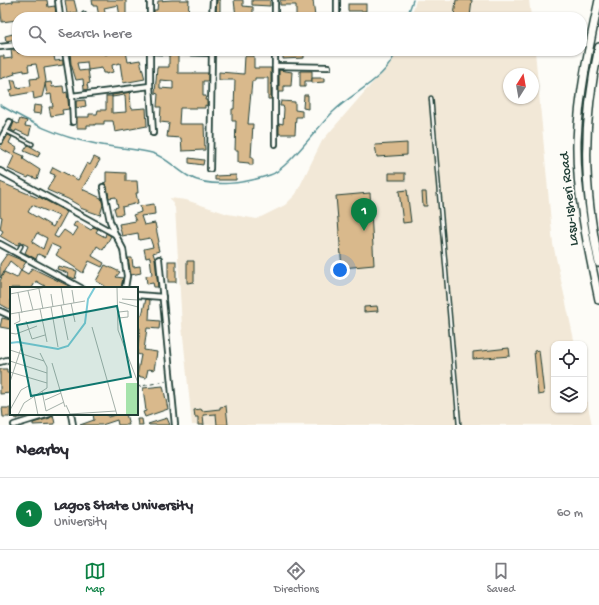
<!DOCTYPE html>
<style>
:root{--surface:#fff;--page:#f7f7f7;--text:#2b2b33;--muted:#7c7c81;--line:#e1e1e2;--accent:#0b8043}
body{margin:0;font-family:"Gochi Hand",sans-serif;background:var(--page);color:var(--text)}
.controls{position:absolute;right:12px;bottom:12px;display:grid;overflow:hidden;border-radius:8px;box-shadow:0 1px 3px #0004}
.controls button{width:36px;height:36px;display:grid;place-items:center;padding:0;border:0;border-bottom:1px solid var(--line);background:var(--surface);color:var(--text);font:20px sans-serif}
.compass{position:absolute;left:503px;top:68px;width:36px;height:36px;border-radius:50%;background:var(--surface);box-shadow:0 1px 3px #0004;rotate:11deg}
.you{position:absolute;left:340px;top:270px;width:14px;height:14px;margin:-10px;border:3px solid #fff;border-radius:50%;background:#1a73e8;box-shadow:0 0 0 6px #1a73e833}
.badge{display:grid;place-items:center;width:26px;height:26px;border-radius:50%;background:var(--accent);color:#fff;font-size:13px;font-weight:700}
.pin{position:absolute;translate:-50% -33px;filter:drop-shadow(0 1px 2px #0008)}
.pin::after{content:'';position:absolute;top:21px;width:14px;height:12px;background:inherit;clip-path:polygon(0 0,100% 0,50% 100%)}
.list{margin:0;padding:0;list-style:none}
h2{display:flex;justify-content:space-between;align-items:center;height:52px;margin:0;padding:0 16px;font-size:17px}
h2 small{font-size:13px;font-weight:400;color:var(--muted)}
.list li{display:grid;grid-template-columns:26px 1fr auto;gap:12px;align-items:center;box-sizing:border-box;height:72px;padding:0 16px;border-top:1px solid var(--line)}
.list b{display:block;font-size:15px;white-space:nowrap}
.list p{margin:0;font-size:13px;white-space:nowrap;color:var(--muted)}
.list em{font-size:13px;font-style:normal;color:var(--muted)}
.icon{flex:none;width:22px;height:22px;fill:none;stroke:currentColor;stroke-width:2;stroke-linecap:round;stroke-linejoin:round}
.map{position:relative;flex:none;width:599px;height:425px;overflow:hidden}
.search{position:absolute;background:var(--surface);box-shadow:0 1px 3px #0004;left:12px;right:12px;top:12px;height:44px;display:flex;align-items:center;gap:10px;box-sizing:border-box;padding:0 14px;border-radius:16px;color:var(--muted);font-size:15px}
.sheet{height:124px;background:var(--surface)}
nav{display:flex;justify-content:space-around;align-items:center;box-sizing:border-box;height:56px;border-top:1px solid var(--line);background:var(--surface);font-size:11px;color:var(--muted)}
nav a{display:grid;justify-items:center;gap:2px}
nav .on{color:var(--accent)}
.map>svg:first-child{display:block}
</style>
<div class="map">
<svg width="599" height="425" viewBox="0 0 599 425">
<rect width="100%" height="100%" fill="#fdfcf7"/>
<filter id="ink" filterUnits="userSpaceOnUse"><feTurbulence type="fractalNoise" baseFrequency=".025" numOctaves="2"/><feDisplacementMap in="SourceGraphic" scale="8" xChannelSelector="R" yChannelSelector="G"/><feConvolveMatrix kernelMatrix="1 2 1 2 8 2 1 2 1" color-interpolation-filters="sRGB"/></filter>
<g filter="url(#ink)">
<g fill="#f2e8d7" fill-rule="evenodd">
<polygon points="416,0 529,0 531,17 411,17"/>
<path d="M398,51H535L553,244L575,344H554V410H584V387L592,425H192L182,326L175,208L170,198L186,200L228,214L257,219L285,205L296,194L322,141L394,58ZM509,74H533V98H509Z"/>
</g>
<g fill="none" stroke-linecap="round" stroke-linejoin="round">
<g stroke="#569296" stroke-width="1.5">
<polyline points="407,17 413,0"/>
<path d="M0,105C31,123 56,136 92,143C112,148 132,148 152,153C164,156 176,169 188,176C211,189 246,183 270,175C287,170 319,125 334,111C354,91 387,79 396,51"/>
</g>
</g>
<g fill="#d9b98c" stroke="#1f3d34" fill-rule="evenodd">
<polygon points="13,0 47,0 48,7 55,6 56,14 39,17 17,17 17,20 2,22 0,4 13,2"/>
<polygon points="65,0 74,0 77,12 67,14"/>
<polygon points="92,0 126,0 126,17 120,17 118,5 104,8 106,17 99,17 97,6 93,6"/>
<polygon points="172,0 189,0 188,17 154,16 154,10 157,10 158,1"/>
<polygon points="217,0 220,0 220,12 216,12"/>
<polygon points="234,0 243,0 243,6 253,7 253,17 236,17"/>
<polygon points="252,0 270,0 270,6 252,5"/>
<polygon points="280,0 313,0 315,17 296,17 296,5 280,5"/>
<polygon points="456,0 472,0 470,17 454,17"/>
<rect x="348" y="4" width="18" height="7"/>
<polygon points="17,33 17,39 6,41 5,36"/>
<polygon points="11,50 17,50 18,53 26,52 26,54 35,52 35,51 53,51 55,61 63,60 63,65 44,68 46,81 42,97 34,99 33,92 11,96 10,90 13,89 11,80 15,80 17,88 31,86 30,79 39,78 36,64 28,65 29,71 24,72 24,70 14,72 15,74 0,79 0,56 4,56 4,59 12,58"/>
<polygon points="70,51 96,51 96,53 103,52 106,55 109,51 126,51 128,62 140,60 145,79 123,83 120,63 112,65 113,72 106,74 106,73 103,73 102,68 88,70 87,62 77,63 79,71 88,70 90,83 87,84 88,89 84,90 83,79 76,80 71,64"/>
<polygon points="283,51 304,51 304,58 283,59"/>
<path d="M169,55L178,56V73H208V81H203V96H206L205,100H207V106L205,105V108H180L179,124H204L205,150L182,151L181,138L167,137L169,123L160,122L161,107H157L158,94L155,93L157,67H169ZM160,80L173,81V89L160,88Z"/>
<polygon points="245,56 254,56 254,68 271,68 271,99 268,99 268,78 255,78 255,81 252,81 248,124 253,124 251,157 253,157 253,165 249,165 249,163 238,162 238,150 235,150 236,121 232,121 232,109 234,109 235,80 219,80 219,72 244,74"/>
<polygon points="279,70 292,72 291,86 284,86 284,92 279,92"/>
<polygon points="300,71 312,71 312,81 305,81 305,87 300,87"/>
<polygon points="312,78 324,78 324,82 312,83"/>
<polygon points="51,82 52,87 63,86 64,93 67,92 69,109 62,110 63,114 51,116 49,107 53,107 51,94 47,95 45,83"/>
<polygon points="132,92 130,94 131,107 132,109 146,108 147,126 115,132 113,121 104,121 104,124 95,124 95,125 87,125 87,128 77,128 77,117 89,117 89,114 97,114 98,110 106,110 106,96 112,96 112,113 126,112 125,95 112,97 112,95"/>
<polygon points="304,95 308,95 308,109 303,108"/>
<polygon points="85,100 86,106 76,108 76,101"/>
<polygon points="281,101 295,102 295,110 302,111 302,117 296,117 295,134 279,134 279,123 283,124 284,109 283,106 280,106"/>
<polygon points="34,105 42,106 41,114 33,113"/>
<polygon points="20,119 27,121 25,126 31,127 29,136 16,130 15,132 11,130 14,122 18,124"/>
<polygon points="8,135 12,137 9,143 17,148 15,152 24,156 23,159 40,170 37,179 29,176 28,178 8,169 14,156 0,148"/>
<polygon points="407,143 407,155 377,157 375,145"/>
<polygon points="28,145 40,152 38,157 24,151"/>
<polygon points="94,157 100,160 82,189 101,198 103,205 100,215 80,208 80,206 68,199 47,190 55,175 50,173 53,167 78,180 87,163 90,165"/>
<polygon points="189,158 204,160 203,165 189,163"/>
<polygon points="106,172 126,173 126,181 137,181 138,193 136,193 138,203 122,207 123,214 116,215 114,208 118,207 116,197 109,198 107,186 103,183 106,182"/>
<rect x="389" y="173" width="16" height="7"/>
<polygon points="236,175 236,180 215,180 215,176"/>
<path d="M0,182L38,198L39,197L67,212L54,236L58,238L64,230L73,236L78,228L73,226L76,221L91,230L94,227L98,229L96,232L105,237L106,233L111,236L103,250L97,246L92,256L104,263L102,267L89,261L83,273L56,255L60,248L51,244L45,257L38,254L36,259L25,253L28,246L20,242L18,245L12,243L0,236L3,231L0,229L2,217L0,216ZM32,205L59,216L53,227L28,212ZM37,233L47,238L43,249L32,242Z"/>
<polygon points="407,190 411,222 403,223 399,191"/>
<polygon points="422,192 426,192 427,206 423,206"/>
<polygon points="370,193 374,265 342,268 336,196"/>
<polygon points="154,204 155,214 141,216 144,225 155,223 159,242 157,243 159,251 153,253 155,259 158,287 154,287 153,283 147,284 146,276 152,275 150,257 146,258 144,249 153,247 150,238 139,240 138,233 122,236 119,224 136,221 133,215 141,212 140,206"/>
<polygon points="7,254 26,262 21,270 10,261 0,278 0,264"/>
<polygon points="128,258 132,258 133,267 140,266 141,273 131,275"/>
<rect x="168" y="261" width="8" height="21"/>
<polygon points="187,261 194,261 194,282 187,283"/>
<polygon points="105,265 120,272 116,277 123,278 121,288 103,288 105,286 96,281"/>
<polygon points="58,266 77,271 75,279 67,276 68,274 65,272 57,269"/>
<polygon points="32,268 73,288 44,288 45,286 36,281 32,288 11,288 11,310 0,304 0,281 4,272 17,278 21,270 28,274"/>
<polygon points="146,299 150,300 149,320 160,321 159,329 147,328 144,350 157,352 154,370 148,369 146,378 137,376 141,355 137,354 140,328 137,327 137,314 142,315"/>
<polygon points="377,306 378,311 364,312 364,307"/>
<polygon points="2,318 11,320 11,329 0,327"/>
<polygon points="509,348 510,356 473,359 473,352"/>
<polygon points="539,350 544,394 538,395 534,351"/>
<polygon points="0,369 7,369 7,372 11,372 11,393 0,394"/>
<polygon points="163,386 168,409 145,417 143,412 146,411 143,388"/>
<polygon points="226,406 228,425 217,425 216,414 203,415 204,425 198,425 198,417 195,417 194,410 201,409 202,411 220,409 220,407"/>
<polygon points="2,408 10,408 10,417 3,417"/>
<polygon points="14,414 28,414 28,415 16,419"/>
<polygon points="53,414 55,424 33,425 33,423 50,418"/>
<polygon points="93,414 107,414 108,417 118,414 126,414 129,425 118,425 117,420 102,425 80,425 94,420"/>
<polygon points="167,418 170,425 149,425 148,424"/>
<polygon points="137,419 142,419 143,425 138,425"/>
</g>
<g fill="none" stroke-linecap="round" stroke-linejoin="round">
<defs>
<g id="service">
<polyline points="84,17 84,14"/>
<polyline points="106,51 106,52"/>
<polyline points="431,98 459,425"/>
<polyline points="6,131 32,144"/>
<polyline points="17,253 21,246"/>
</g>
<g id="minor">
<polyline points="58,0 60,17"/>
<polyline points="150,0 150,17"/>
<polyline points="212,17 213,0"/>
<polyline points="275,17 275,0"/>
<polyline points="337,17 337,0"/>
<polyline points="0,47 17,45"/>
<polyline points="65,51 72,96 150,86"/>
<polyline points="150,51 150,86 153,133"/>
<polyline points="150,51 212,53"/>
<polyline points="275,66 328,67"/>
<polyline points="72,96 73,122"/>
<polyline points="0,141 10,122"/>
<polyline points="275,144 275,51"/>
<polyline points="210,169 212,51"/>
<polyline points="0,171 115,234"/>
<polyline points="103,187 110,221 115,234 123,249 127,276 125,288"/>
<polyline points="0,244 81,288"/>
<polyline points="159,259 175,425"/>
<polyline points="137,295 163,297"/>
<polyline points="0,311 11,316"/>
<polyline points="0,362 7,360"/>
<polyline points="71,414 73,425"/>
<polyline points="14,425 49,414"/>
</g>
<g id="primary">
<path d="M599,0C589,47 579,93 577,141C576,195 588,248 599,300"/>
<path d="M599,47C582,124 583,186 599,263"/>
</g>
</defs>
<use href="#service" stroke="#1f3d34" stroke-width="5.5"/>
<use href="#minor" stroke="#1f3d34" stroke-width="8"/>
<use href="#primary" stroke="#1f3d34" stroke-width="10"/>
<polyline stroke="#1f3d34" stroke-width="1" stroke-dasharray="4 3" stroke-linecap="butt" points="137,387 166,381"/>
<use href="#service" stroke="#fdfcf7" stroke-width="2.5"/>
<use href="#minor" stroke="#fdfcf7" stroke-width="4.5"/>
<use href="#primary" stroke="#fdfcf7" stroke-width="7"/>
</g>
</g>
<g text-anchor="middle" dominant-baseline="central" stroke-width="3.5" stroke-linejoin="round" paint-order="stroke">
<g font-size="14" fill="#1f3d34" stroke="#fdfcf7">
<text transform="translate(570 199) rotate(-96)">Lasu-Isheri Road</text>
</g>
</g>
<g transform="translate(10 287)">
<rect width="128" height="128" fill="#fdfcf7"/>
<path d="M116,96H128V128H116Z" fill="#a5e3ab"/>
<path fill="none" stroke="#7bcbd7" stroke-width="2" d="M0,56L8,55L48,62L58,59L75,36L78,12L85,0"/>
<path fill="none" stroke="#a4b0a9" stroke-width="1" d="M51,0L54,18M107,0L108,43L128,96M29,2L33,22M62,3L64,16M18,4L23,23M8,6L12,26M0,7L36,0M41,7L43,20M112,12L128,13M109,15L128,20M61,16L65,35M51,18L58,53M41,20L48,60M30,22L37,55M0,27L75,14M109,31L118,30V24L109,25M16,34L22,52L35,48M4,37L10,34L9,26M82,40L107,128M0,46L6,47L27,39M0,63L34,74M0,74L37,86M42,76L55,120M0,85L37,96M0,95L12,58M32,104L36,124L54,115M24,108L28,128M35,113L51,106M56,118L60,127L106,124M0,123L11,103L20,98M8,128L14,116L37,101V80L30,66"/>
<path fill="#0f766e" fill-opacity="0.15" stroke="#0f766e" stroke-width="2" d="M107,19L121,90L21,109L7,38Z"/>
<rect width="128" height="128" fill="none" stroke="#1f3d34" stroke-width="2"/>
</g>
</svg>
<div class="controls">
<button><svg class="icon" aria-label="locate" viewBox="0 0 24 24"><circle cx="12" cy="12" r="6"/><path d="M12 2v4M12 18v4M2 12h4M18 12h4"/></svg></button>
<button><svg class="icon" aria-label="layers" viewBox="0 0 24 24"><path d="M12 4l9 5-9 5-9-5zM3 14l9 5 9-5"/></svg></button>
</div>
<svg class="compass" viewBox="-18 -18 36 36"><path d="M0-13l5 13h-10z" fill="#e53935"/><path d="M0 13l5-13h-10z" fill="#7c7c81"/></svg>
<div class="you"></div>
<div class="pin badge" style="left:364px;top:231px">1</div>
<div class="search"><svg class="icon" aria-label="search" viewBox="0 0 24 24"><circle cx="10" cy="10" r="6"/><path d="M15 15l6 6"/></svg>Search here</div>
</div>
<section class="sheet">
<h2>Nearby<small></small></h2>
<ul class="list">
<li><span class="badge">1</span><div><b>Lagos State University</b><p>University</p></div><em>60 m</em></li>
</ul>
</section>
<nav>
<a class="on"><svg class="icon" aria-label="map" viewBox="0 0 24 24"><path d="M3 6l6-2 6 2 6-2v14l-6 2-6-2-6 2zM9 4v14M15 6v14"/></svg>Map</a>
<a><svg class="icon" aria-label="directions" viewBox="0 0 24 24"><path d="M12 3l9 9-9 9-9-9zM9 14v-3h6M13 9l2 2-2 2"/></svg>Directions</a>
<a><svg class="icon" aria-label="saved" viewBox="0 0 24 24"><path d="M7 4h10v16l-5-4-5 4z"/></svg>Saved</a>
</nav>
